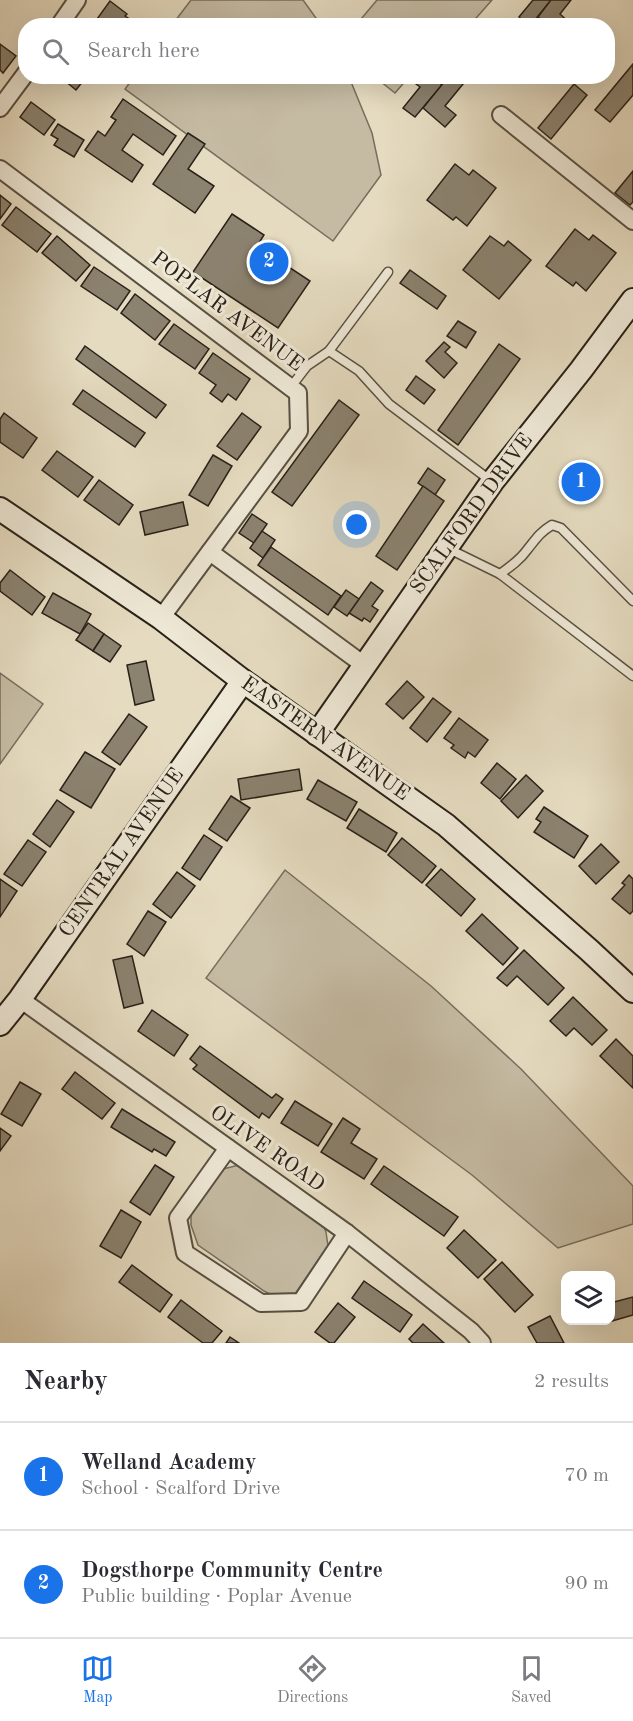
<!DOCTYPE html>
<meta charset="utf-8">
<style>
:root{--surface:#fff;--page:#f7f7f7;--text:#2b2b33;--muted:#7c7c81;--line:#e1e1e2;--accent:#1a73e8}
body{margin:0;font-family:"Old Standard TT",serif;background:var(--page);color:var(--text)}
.controls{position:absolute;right:18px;bottom:18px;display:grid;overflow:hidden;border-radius:12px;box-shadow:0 6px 24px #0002}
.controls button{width:54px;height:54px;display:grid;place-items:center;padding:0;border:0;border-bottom:2px solid var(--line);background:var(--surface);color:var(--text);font:30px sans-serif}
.you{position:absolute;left:357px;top:525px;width:21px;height:21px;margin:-15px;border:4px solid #fff;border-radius:50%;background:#1a73e8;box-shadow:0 0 0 9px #1a73e833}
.badge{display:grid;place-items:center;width:39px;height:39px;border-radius:50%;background:var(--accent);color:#fff;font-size:20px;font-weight:700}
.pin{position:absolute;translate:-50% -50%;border:3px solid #fff;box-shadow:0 2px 6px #0006}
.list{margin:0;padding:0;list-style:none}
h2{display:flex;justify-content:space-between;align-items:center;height:78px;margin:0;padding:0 24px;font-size:26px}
h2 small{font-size:20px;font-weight:400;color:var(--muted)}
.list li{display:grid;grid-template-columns:39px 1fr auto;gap:18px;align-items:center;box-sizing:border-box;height:108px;padding:0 24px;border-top:2px solid var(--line)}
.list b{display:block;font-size:22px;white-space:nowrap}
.list p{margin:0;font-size:20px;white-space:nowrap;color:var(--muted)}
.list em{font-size:20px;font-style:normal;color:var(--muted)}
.icon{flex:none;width:33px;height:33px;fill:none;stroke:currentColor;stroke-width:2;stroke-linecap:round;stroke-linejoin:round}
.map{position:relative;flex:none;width:633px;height:1343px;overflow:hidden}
.search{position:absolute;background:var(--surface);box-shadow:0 6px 24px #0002;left:18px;right:18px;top:18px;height:66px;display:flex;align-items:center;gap:15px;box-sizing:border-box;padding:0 21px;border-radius:24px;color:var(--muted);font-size:22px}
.sheet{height:294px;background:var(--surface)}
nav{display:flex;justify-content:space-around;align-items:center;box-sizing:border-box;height:84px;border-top:2px solid var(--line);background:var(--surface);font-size:16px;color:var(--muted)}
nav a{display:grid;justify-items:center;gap:3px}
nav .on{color:var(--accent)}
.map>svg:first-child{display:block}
</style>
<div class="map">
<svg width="633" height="1343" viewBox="0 0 633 1343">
<rect width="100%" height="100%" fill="#e5dbc0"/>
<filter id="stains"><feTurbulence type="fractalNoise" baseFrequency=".00333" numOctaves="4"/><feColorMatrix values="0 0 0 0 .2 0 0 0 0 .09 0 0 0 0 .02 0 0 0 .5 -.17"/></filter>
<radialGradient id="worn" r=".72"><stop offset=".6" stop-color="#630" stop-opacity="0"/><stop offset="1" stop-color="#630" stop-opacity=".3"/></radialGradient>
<g fill="#c5bba3" stroke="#776e5e" stroke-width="1.5">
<polygon points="191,0 303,0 321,25 172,25"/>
<polygon points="377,0 492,0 470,25 356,25"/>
<polygon points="134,77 349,77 372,133 381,175 333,241 125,89"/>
<polygon points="375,77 409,77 395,93"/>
<polygon points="0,673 43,704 0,764"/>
<polygon points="285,870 431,986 521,1069 633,1186 633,1224 558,1248 472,1175 206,978"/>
<path d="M239,1165L321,1220L326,1232L328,1246L295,1294C282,1297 275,1297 264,1291L198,1245L191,1225V1213L223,1169Z"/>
</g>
<g fill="#8b826f" stroke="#292118" stroke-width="1.5">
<polygon points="533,0 551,0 530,26 519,17"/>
<polygon points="551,0 571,0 560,14 570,23 568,26 549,26 538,17"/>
<polygon points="110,1 127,14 125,16 131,20 126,26 92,26"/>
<polygon points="0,44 16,56 3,73 0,70"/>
<polygon points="633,64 633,95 610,122 595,110"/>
<polygon points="59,76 87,76 76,90"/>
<polygon points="414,76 431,76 442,85 415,117 403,108 420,87 411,80"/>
<polygon points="449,76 454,76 463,84 445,106 456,115 445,127 423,108"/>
<polygon points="574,84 587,95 551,139 538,128"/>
<polygon points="123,99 176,136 163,155 133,134 122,150 143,165 132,182 85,150 98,131 105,136 116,120 111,117"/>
<polygon points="31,102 55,120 44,135 20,117"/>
<polygon points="58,124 84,140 74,157 54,145 58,139 51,135"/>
<polygon points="188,133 205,144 188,169 214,186 195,213 153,184"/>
<polygon points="455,164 469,175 473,170 496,188 467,226 456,217 453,220 427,200"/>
<polygon points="633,171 633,202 630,205 615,193"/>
<polygon points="0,195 11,204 0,219"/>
<polygon points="16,207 51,234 37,252 2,225"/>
<polygon points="232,214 264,235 257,246 310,281 278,328 193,272"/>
<polygon points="575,229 589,240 593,235 616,253 586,291 576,282 573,286 546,266"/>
<polygon points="57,236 90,265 76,281 42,253"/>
<polygon points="490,236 504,246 508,241 531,260 499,299 463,270"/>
<polygon points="94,267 130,291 117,310 81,286"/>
<polygon points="410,270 446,296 437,309 400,283"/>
<polygon points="135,294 170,321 155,340 121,313"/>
<polygon points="458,321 476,332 466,348 447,336"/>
<polygon points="174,324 209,349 195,369 159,344"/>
<polygon points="444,342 450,347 445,352 457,363 444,378 426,361"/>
<polygon points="499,344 520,359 458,445 438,430"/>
<polygon points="85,346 166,405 156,418 76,359"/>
<polygon points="213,353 250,379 236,400 228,394 222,402 210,393 216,385 199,373"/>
<polygon points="416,376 435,390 424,404 406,390"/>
<polygon points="83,390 145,433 135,447 73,404"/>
<polygon points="339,400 359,415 292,506 272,492"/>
<polygon points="4,413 37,438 23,458 0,442 0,419"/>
<polygon points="242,413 261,427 237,460 217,446"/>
<polygon points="57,451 93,477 78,497 42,470"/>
<polygon points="213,455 232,466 208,506 189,495"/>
<polygon points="428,468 445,480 435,495 418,483"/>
<polygon points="99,480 133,505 119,525 84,500"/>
<polygon points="423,486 444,501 397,570 376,556"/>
<polygon points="183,502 188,525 145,535 140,512"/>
<polygon points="252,514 267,524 254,543 239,533"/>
<polygon points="262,531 275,540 263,558 250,548"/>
<polygon points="271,547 341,596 328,615 258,565"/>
<polygon points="10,570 45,597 32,615 0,591 0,583"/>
<polygon points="371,582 383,591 372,606 378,610 370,622 364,618 362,621 349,613"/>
<polygon points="346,590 359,599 347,616 334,607"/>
<polygon points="53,593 91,614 80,634 42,613"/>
<polygon points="88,623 104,634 93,651 76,640"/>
<polygon points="104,634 121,646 110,662 93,651"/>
<polygon points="146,661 154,700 135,705 127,665"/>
<polygon points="407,681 424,697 403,719 386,704"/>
<polygon points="433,698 451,712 427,742 410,728"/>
<polygon points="129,714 147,727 120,765 102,752"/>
<polygon points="459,718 488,740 475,757 468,752 465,758 451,748 454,745 444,738"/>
<polygon points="85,752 115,769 91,808 60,790"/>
<polygon points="497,763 516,779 500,799 481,783"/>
<polygon points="299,769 302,790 241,800 238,779"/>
<polygon points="526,775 543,791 518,818 501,801"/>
<polygon points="318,780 357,802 346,821 307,799"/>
<polygon points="231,796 250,808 227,841 209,829"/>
<polygon points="57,800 74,812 50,847 33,834"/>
<polygon points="544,807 588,836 574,858 534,832 541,822 536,819"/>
<polygon points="359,809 397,833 386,852 347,828"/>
<polygon points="204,835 222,847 200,880 182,868"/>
<polygon points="402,838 436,866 422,883 388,855"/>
<polygon points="28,840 46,852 22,886 4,874"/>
<polygon points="601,844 619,862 596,884 579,866"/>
<polygon points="441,869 475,899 461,916 426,885"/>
<polygon points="177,872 195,886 171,918 153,904"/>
<polygon points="629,875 633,879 633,911 630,914 612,899 625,885 622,883"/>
<polygon points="0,879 17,891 0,917"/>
<polygon points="148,911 166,922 144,956 127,944"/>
<polygon points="482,914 518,948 503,965 466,931"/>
<polygon points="524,950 564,988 548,1005 517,976 507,986 497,978"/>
<polygon points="132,956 143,1003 124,1008 113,960"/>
<polygon points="573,997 607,1030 592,1045 574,1028 566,1036 550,1021"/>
<polygon points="152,1010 188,1035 174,1056 138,1031"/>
<polygon points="616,1039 633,1056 633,1088 600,1056"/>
<polygon points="200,1046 272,1098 276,1094 283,1099 269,1118 262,1113 259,1118 193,1069 197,1065 190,1059"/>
<polygon points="75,1072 115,1103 102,1119 62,1089"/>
<polygon points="20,1082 41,1094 22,1126 1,1114"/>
<polygon points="295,1101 332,1124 318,1146 281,1123"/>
<polygon points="122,1109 175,1142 166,1156 154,1149 152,1152 111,1127"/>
<polygon points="343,1118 360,1129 351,1143 377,1159 364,1179 321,1152"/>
<polygon points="0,1128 11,1136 0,1151"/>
<polygon points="155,1165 174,1177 150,1215 130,1202"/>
<polygon points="384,1166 458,1217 444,1236 371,1184"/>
<polygon points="121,1210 141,1222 121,1258 100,1246"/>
<polygon points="464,1230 496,1260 478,1278 447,1248"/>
<polygon points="502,1262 533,1295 515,1312 484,1279"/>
<polygon points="132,1265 172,1295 160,1312 119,1282"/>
<polygon points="364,1281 412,1315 400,1332 352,1298"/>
<polygon points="633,1297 633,1315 605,1323 604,1320 610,1320 610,1303"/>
<polygon points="181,1300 222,1331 212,1343 203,1343 168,1317"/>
<polygon points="338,1303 355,1317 334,1343 330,1343 315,1332"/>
<polygon points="550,1316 564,1343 537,1343 528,1327"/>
<polygon points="423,1324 444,1343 413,1343 409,1339"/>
<polygon points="230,1337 239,1343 226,1343"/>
</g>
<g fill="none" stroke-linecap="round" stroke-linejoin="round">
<defs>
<g id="lane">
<polyline points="388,272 329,351 359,371 389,404 491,481"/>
<polyline points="290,388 307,366 329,351"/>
<polyline points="449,549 500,574 633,676"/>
<path d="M500,574C510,567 520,560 527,550C536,539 539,533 552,525L561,528L633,601"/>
</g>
<g id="street">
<polyline points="59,26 77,0"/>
<polyline points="0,108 26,73"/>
<polyline points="501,115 633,221"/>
<polyline points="0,169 298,393 299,431 161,618"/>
<polyline points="210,552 364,665"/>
<polyline points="20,999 347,1233 471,1331 482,1343"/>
<polyline points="228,1148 178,1218 185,1253 261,1303 301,1302 347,1233"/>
</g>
<g id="secondary">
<polyline points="0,509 161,618 243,681 446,825 589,950 633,991"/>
<polyline points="317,734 492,482 581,370 633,300"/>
<polyline points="0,1024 20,999 243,681"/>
</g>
</defs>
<use href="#lane" stroke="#585042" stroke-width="11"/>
<use href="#street" stroke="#585042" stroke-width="20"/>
<use href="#secondary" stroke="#292118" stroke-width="26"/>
<use href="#lane" stroke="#eee8d6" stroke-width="8"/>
<use href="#street" stroke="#eee8d6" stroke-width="16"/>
<use href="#secondary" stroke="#eee8d6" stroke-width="22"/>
</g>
<g text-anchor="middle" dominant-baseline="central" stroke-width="6" stroke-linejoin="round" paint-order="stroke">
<g font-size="21" fill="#292118" stroke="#eee8d6">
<text transform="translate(227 312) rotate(37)">POPLAR AVENUE</text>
<text transform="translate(472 514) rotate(-54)">SCALFORD DRIVE</text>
<text transform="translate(325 739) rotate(35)">EASTERN AVENUE</text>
<text transform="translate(122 853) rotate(-55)">CENTRAL AVENUE</text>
<text transform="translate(267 1149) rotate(35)">OLIVE ROAD</text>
</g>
</g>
<rect width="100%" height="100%" filter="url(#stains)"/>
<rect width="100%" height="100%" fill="url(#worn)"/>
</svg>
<div class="controls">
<button><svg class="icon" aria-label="layers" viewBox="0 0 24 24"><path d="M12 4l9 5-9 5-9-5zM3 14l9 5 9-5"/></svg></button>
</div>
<div class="you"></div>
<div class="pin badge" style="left:581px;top:482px">1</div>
<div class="pin badge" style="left:269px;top:262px">2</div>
<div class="search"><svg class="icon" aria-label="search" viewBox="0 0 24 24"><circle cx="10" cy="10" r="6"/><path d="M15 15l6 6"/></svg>Search here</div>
</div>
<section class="sheet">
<h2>Nearby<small>2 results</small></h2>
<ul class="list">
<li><span class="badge">1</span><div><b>Welland Academy</b><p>School · Scalford Drive</p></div><em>70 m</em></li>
<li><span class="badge">2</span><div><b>Dogsthorpe Community Centre</b><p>Public building · Poplar Avenue</p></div><em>90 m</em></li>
</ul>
</section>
<nav>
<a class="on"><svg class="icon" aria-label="map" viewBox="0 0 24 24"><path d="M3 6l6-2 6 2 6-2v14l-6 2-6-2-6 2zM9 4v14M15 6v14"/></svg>Map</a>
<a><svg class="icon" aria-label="directions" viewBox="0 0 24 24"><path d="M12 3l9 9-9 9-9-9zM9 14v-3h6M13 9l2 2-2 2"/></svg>Directions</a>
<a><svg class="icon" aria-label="saved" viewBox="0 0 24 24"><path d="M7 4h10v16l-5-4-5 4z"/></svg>Saved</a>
</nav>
